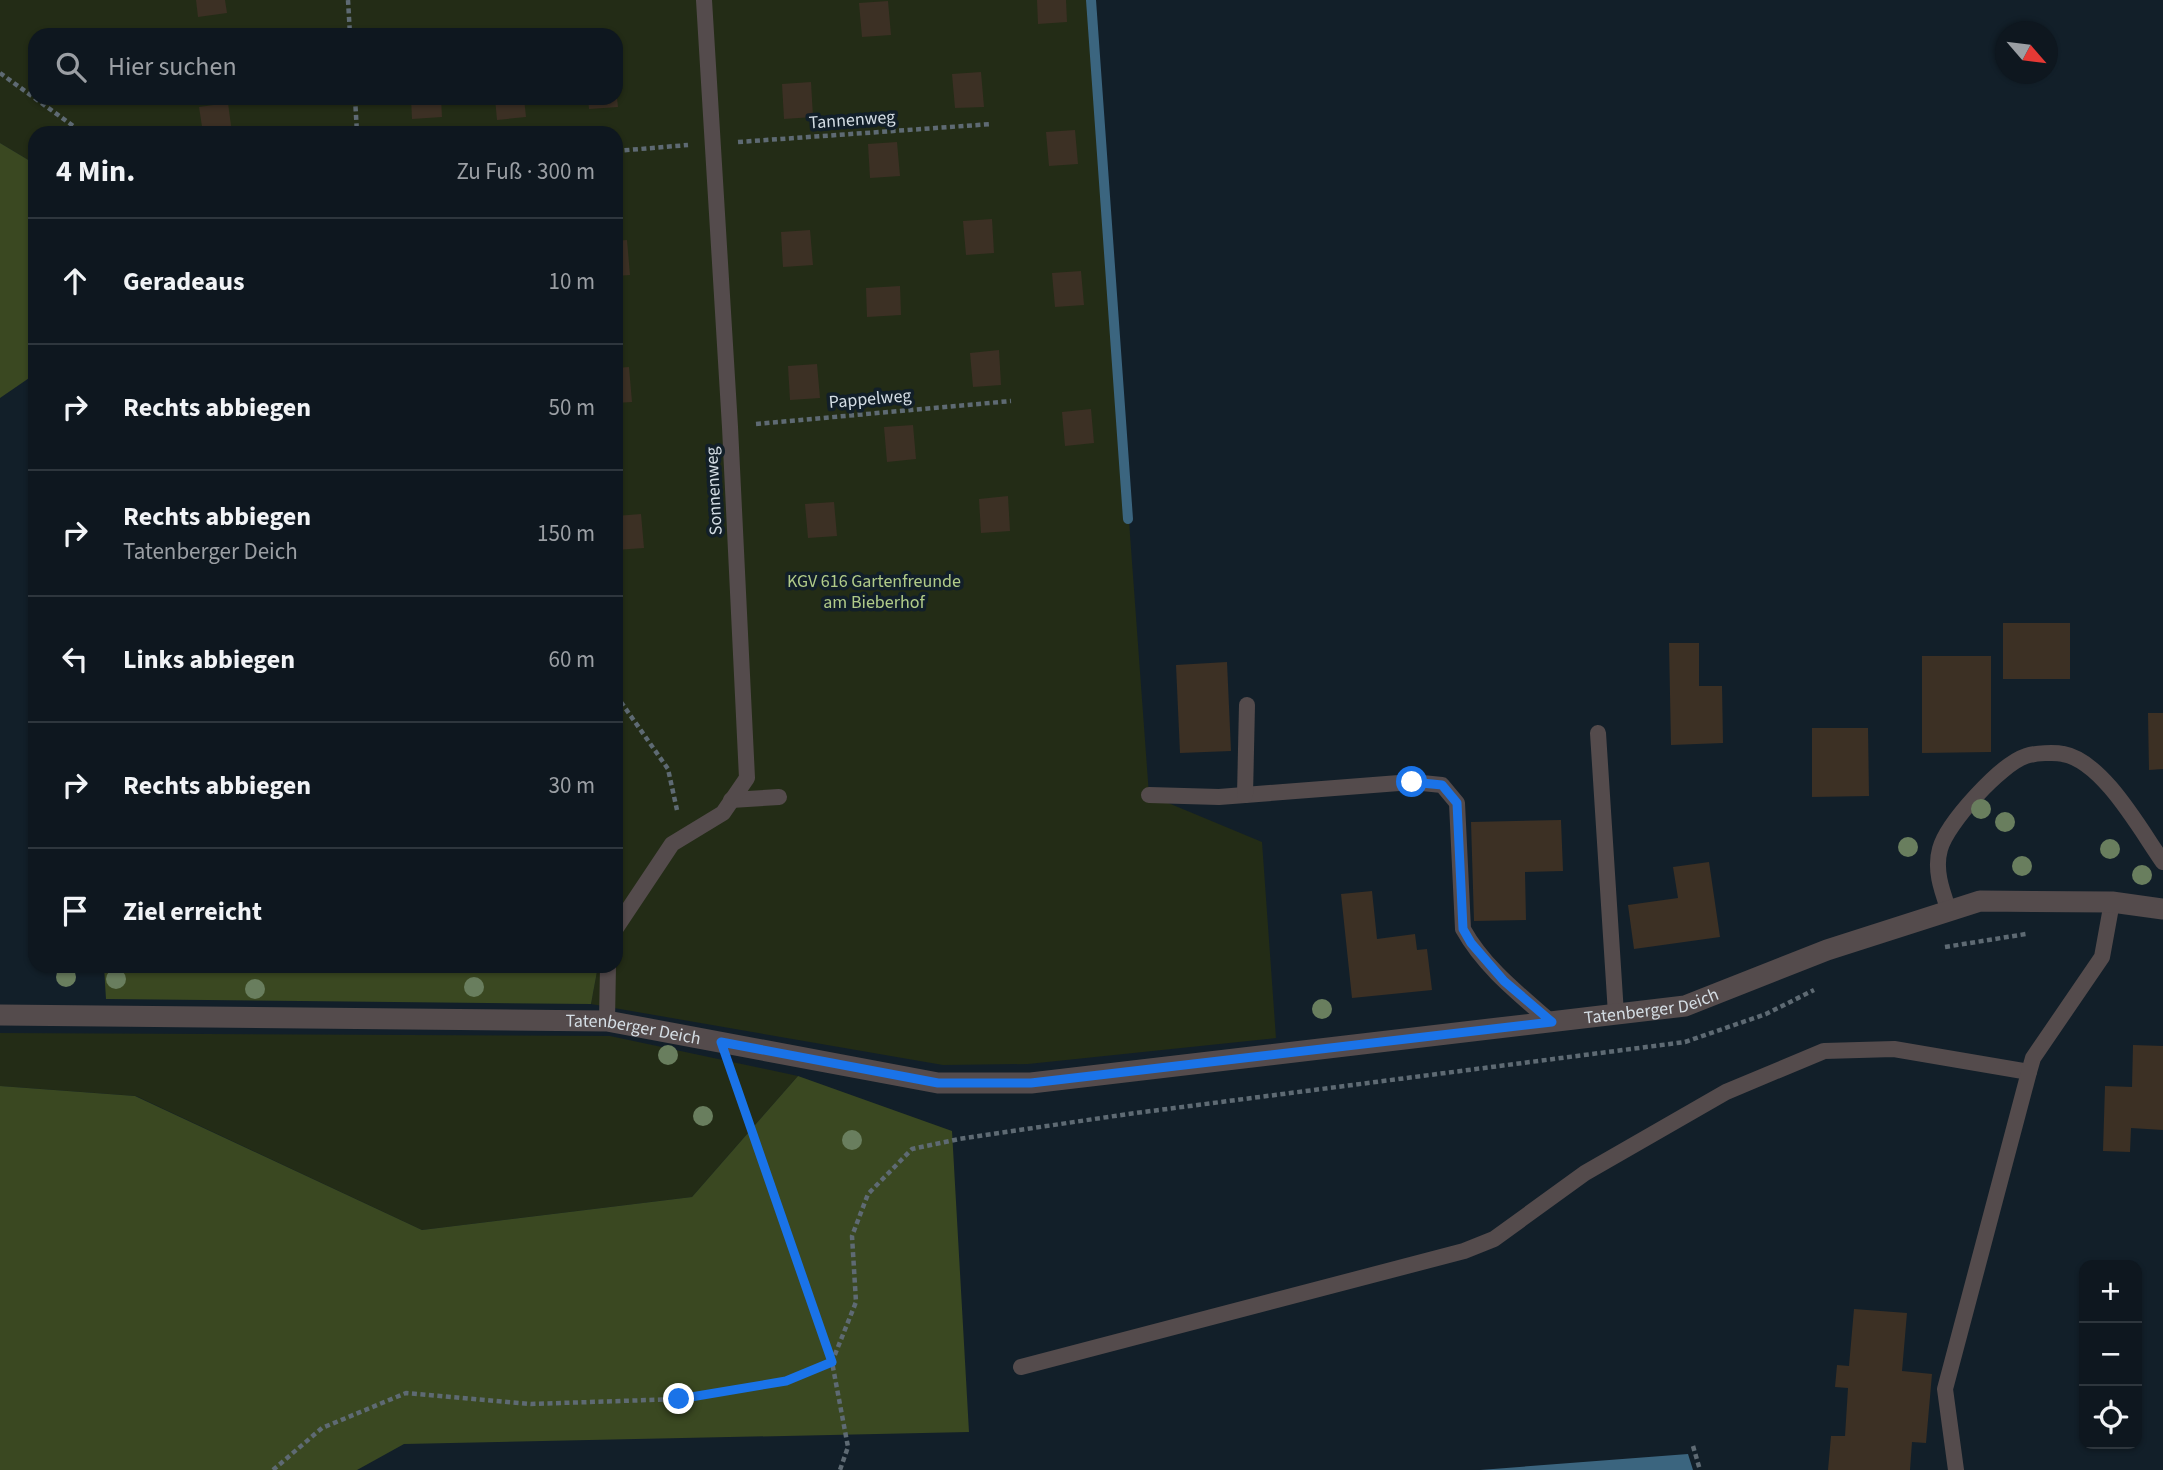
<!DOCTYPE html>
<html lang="de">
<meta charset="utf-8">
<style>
:root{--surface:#0e171f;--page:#172028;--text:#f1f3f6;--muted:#9b9fa4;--line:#2e363d}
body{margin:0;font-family:"Source Sans 3",sans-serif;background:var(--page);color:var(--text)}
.controls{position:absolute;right:21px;bottom:21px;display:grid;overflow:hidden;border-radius:14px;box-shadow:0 2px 5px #0004}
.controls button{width:63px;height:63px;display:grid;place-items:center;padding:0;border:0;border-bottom:2px solid var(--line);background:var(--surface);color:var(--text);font:35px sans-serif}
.compass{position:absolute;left:1995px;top:21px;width:63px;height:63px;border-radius:50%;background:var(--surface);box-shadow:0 2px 5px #0004;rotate:118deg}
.stop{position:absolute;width:21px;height:21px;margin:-16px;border:5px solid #1a73e8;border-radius:50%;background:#fff}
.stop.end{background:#1a73e8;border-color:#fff;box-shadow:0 2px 7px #0008}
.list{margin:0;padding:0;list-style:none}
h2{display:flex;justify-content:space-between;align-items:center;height:91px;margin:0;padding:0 28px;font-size:30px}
h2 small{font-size:23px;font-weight:400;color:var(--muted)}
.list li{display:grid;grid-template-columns:46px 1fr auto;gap:21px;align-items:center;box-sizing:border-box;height:126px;padding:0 28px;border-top:2px solid var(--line)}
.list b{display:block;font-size:26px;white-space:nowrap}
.list p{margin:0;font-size:23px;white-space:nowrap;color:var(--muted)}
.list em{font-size:23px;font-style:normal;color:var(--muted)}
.icon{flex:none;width:38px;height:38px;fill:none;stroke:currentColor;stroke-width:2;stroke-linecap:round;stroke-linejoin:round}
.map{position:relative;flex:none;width:2163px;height:1470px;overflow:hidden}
.search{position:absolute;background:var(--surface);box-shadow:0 2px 5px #0004;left:28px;top:28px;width:595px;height:77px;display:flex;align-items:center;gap:18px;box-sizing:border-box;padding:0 24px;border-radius:21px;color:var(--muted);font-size:26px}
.panel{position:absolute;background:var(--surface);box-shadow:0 2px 5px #0004;left:28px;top:126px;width:595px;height:847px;border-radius:21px}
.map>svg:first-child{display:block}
</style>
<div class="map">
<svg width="2163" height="1470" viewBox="0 0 2163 1470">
<rect width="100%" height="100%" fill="#121f29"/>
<g fill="#232c16" fill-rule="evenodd">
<path d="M0,0H1091L1149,795L1262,842L1276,1038L1028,1064L943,1065L591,1004L598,966H616V869L619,850H616V133H35V164L0,143ZM35,35H616V98H35Z"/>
<polygon points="0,1033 610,1036 798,1076 692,1197 422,1230 136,1096 0,1086"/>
</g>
<g fill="#3a4821">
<polygon points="0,143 35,164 35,374 0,398"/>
<polygon points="104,966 598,966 591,1004 106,999"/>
<polygon points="798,1076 952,1131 969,1432 404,1444 357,1470 0,1470 0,1086 135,1096 422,1230 692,1197"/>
</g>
<polygon fill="#3b657f" points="1688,1454 1693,1470 1480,1470"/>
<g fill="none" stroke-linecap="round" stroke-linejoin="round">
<polyline stroke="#3b657f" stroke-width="10" points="1091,0 1128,519"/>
</g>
<g fill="#3c3024">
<polygon points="196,0 225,0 227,13 198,17"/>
<polygon points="1037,0 1066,0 1067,22 1038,24"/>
<polygon points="888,1 891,35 862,37 859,3"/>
<polygon points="981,72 984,107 955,108 952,74"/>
<polygon points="811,82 813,117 784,119 782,84"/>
<polygon points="411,98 441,98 442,117 412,119"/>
<polygon points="495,98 524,98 526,117 497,120"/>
<polygon points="588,98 617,98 618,107 589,109"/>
<polygon points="228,103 232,133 203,133 199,107"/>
<polygon points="1075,130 1078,164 1049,166 1046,132"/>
<polygon points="897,142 900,176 870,178 868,144"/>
<polygon points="992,219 994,253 966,255 963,221"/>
<polygon points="810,230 813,265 783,267 781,232"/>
<polygon points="627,240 630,275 616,276 616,241"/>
<polygon points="1081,271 1084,305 1055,307 1052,273"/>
<polygon points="900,286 901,315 867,317 866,288"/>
<polygon points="999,350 1001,385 973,387 970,353"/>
<polygon points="817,364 820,398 790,400 788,366"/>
<polygon points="629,367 632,402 616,403 616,368"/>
<polygon points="1091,409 1094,443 1065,446 1062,412"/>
<polygon points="913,425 916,459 887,462 884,427"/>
<polygon points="1008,496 1010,531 981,533 979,499"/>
<polygon points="834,502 837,536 808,538 805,504"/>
<polygon points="641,514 644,548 616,550 616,516"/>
<rect x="2003" y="623" width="67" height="56"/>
<polygon points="1669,643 1699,643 1699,686 1722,686 1723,743 1671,745"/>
<polygon points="1922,656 1991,656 1991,752 1922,753"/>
<polygon points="1227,662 1231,751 1180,753 1176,665"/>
<polygon points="2148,713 2163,713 2163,769 2149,770"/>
<polygon points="1812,728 1868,728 1869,796 1812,797"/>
<polygon points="1561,820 1563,871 1525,872 1526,920 1474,921 1471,822"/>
<polygon points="1709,862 1720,937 1634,949 1628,905 1678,898 1673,867"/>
<polygon points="1372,891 1377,939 1415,934 1417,950 1427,949 1432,990 1352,998 1341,894"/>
<polygon points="2133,1045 2163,1046 2163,1130 2131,1128 2130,1152 2103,1151 2105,1086 2132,1087"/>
<polygon points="1854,1309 1907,1313 1902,1371 1932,1374 1926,1443 1912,1442 1910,1470 1828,1470 1831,1436 1845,1436 1848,1388 1835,1387 1837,1365 1849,1366"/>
</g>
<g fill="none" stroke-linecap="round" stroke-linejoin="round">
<g stroke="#5e6a73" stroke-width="4.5" stroke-dasharray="5 3.5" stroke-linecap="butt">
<polyline points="348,0 350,35"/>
<polyline points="0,73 83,133"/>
<polyline points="355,98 357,133"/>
<polyline points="738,142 992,124"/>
<polyline points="616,151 688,145"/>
<polyline points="756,424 1011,401"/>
<polyline points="616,695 668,769 677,810"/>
<polyline points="1945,947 2026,934"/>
<polyline points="734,1076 832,1362 848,1447 840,1470"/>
<polyline points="1693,1446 1700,1470"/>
<polyline points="273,1470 322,1428 406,1393 531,1404 679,1399 786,1381 832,1362 856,1302 852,1236 868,1194 912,1149 959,1139 1128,1114 1685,1042 1766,1014 1814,990"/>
</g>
<g stroke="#544b4c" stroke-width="16">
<polyline points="1598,733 1616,1014"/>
<path d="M1149,795L1219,797L1412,782L1442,785L1457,803L1463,929C1484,967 1519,994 1551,1022"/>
<polyline points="1245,795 1247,705"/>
<polyline points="731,800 779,797"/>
<path d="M1949,911C1942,891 1934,870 1940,849C1947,823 2001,764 2026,756C2035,753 2055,752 2063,754C2103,761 2141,831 2163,862"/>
<polyline points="616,928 672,844 723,813 747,778 730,427 704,0"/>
<polyline points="607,1021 608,966"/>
<polyline points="1021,1367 1464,1251 1494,1239 1585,1173 1726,1092 1824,1051 1894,1049 2029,1072"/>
<polyline points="1956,1470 1945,1389 2029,1072 2033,1058 2102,957 2112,902"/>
</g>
<path stroke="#544b4c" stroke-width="21" id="s1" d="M0,1015L607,1021L938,1083H1031L1685,1006L1827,950L1980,901L2112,902L2163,909"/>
</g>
<g fill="#697e5e">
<circle cx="1981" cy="809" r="10"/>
<circle cx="2005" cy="822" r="10"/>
<circle cx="1908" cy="847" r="10"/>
<circle cx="2110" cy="849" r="10"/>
<circle cx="2022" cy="866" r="10"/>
<circle cx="2142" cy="875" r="10"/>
<circle cx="66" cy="977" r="10"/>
<circle cx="116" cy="979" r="10"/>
<circle cx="474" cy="987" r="10"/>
<circle cx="255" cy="989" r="10"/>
<circle cx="1322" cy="1009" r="10"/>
<circle cx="668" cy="1055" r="10"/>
<circle cx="703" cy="1116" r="10"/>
<circle cx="852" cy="1140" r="10"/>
</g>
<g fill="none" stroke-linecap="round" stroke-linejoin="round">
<polyline stroke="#1a73e8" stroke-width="9" points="679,1399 786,1381 832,1362 721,1042 938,1083 1031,1083 1552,1022 1504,981 1471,943 1463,929 1457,803 1442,785 1412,782"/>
</g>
<g text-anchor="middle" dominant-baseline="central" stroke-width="7" stroke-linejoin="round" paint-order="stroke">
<g font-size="18" fill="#d4dde4" stroke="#121f29">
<text transform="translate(852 120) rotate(-4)">Tannenweg</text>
<text transform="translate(870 399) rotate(-5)">Pappelweg</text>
<text transform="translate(714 491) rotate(-93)">Sonnenweg</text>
<text stroke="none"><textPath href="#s1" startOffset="1662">Tatenberger Deich</textPath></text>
<text stroke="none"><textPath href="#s1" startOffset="634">Tatenberger Deich</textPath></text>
</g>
<g font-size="18" fill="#b1cb89" stroke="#121f29">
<text x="874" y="581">KGV 616 Gartenfreunde<tspan x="874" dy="21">am Bieberhof</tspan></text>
</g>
</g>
</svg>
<div class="controls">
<button>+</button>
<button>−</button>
<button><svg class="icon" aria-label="locate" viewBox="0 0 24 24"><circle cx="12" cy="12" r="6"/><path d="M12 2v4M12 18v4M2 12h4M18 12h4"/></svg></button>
</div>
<svg class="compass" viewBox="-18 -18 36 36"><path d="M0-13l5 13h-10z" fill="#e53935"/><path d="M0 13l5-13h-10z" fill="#9b9fa4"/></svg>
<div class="stop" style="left:1412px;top:782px"></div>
<div class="stop end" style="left:679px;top:1399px"></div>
<div class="search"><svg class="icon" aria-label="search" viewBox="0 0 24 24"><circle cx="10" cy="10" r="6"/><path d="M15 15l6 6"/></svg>Hier suchen</div>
<section class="panel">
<h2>4 Min.<small>Zu Fuß · 300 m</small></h2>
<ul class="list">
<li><svg class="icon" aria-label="ahead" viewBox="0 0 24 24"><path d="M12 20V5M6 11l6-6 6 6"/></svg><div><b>Geradeaus</b></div><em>10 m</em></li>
<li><svg class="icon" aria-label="right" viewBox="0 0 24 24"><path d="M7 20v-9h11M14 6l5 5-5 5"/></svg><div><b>Rechts abbiegen</b></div><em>50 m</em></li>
<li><svg class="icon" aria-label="right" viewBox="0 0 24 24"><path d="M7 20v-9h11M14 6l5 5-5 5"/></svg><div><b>Rechts abbiegen</b><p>Tatenberger Deich</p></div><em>150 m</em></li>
<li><svg class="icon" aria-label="left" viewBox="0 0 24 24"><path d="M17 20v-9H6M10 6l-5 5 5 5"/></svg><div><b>Links abbiegen</b></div><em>60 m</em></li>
<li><svg class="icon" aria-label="right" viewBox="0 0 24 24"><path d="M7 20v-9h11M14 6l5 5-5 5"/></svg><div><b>Rechts abbiegen</b></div><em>30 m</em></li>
<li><svg class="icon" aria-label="arrive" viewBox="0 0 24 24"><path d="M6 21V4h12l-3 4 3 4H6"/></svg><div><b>Ziel erreicht</b></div></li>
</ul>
</section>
</div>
